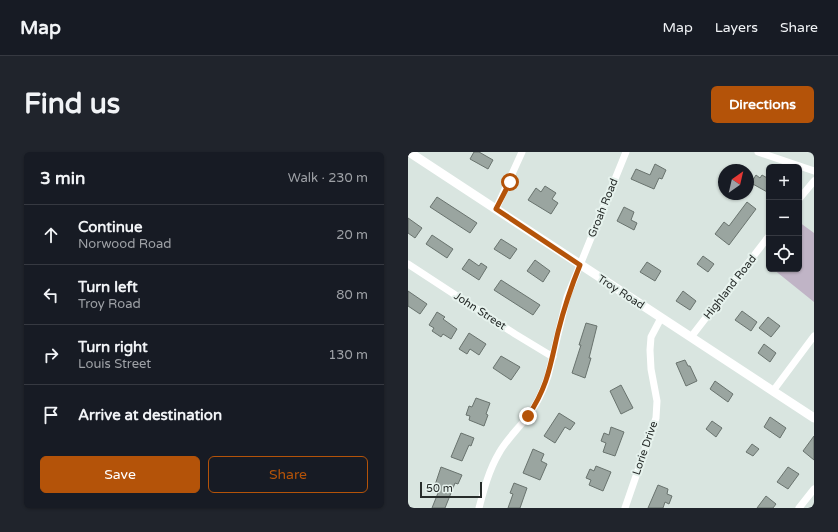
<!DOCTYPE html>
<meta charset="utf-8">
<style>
:root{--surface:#171b24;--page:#20242c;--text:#f1f3f6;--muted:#9ea1a6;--line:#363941;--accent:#b45309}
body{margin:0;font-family:"Varela Round",sans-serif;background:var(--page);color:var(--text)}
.controls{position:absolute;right:12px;top:12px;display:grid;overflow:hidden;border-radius:6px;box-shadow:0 1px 3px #0004}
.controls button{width:36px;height:36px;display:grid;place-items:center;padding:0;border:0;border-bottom:1px solid var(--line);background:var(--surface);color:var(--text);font:20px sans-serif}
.compass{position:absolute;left:310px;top:12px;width:36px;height:36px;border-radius:50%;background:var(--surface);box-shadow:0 1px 3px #0004;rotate:34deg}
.scale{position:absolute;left:12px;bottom:10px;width:62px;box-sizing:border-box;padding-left:4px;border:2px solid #272c2a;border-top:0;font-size:11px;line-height:14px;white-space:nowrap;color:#272c2a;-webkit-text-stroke:3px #e6f2ed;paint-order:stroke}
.stop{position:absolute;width:12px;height:12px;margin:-9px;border:3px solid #b45309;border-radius:50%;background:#fff}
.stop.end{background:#b45309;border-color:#fff;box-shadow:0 1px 4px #0008}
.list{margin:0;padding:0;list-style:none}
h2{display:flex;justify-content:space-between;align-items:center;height:52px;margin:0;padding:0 16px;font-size:17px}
h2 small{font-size:13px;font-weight:400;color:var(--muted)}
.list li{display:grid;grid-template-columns:26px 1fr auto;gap:12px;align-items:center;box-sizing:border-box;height:60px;padding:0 16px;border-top:1px solid var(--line)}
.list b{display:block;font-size:15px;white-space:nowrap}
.list p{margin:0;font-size:13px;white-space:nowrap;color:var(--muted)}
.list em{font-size:13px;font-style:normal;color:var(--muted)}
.actions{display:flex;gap:8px;padding:12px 16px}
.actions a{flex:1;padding:9px 0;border:1px solid var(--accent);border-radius:6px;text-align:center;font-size:14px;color:var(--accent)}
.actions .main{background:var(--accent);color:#fff}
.icon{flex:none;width:22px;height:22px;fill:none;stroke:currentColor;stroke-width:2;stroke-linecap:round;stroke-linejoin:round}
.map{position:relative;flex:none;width:406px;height:356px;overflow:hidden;border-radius:6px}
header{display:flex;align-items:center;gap:24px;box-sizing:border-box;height:56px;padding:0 20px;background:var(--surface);border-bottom:1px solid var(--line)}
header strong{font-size:19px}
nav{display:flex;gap:22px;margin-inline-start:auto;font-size:14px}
.intro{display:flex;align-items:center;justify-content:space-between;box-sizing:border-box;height:96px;padding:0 24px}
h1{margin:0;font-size:28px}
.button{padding:10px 18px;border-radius:6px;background:var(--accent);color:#fff;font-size:14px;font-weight:700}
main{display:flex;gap:24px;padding:0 24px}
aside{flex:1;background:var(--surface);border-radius:6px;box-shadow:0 1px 3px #0004}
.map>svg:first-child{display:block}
</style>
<header>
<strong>Map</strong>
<nav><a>Map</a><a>Layers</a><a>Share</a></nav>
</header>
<div class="intro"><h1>Find us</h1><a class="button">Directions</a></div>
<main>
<aside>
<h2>3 min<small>Walk · 230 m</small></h2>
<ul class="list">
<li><svg class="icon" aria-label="ahead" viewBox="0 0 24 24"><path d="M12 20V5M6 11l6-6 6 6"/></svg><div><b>Continue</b><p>Norwood Road</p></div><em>20 m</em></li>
<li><svg class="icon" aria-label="left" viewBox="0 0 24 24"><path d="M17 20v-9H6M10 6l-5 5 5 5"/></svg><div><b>Turn left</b><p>Troy Road</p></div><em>80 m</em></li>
<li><svg class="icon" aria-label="right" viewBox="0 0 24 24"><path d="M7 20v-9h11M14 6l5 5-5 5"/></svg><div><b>Turn right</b><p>Louis Street</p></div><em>130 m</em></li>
<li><svg class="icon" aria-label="arrive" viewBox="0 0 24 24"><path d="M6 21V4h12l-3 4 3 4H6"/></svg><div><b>Arrive at destination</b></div></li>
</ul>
<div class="actions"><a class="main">Save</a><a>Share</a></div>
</aside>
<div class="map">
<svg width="406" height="356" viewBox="0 0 406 356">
<rect width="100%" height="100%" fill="#d9e5e0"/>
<polygon fill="#c0b4c6" points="391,70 406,81 406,150 365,117 391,117"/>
<g fill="#9aa5a0" stroke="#69736e">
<polygon points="66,0 71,0 85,8 80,17 62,7"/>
<polygon points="247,12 258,18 254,27 251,26 246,37 223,27 228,17 242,23"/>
<polygon points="348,23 352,26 354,23 361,27 361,41 343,31"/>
<polygon points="137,34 148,41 144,47 150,51 143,62 120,48 128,36 133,40"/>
<polygon points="29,45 69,71 62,81 22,55"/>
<polygon points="339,50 348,57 321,93 307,82 316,70 321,74"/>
<polygon points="216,55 226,60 223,68 229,71 226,78 209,69"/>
<polygon points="0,66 14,76 7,86 0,81"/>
<polygon points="24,83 45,97 39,106 18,92"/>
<polygon points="93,87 109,97 102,107 86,97"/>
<polygon points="295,104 306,112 300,120 289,112"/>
<polygon points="61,107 71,114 73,111 79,115 71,128 54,117"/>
<polygon points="127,108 142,119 135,130 119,119"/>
<polygon points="239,110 253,119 247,129 232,120"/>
<polygon points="93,128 132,153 125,163 86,138"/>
<polygon points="0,139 19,152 12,162 0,154"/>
<polygon points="275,139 288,149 282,158 268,149"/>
<polygon points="334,159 349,170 343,179 327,168"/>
<polygon points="29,160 37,165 35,167 49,177 43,187 35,182 33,185 24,179 26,176 21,173"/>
<polygon points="360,165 372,174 363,185 351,176"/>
<polygon points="178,171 189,174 181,206 183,206 177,226 164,221 173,193 171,193"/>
<polygon points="61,181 78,192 71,203 62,197 59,202 51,197"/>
<polygon points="356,192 368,201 362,210 350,201"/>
<polygon points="93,204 112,215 103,228 85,216"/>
<polygon points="277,208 280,214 282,214 289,229 278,234 268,211"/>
<polygon points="307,229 325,242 320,250 302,237"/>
<polygon points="213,233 225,256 213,262 202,239"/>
<polygon points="68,246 82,251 78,262 80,263 76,274 61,268 62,264 58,263 61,254 64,255"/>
<polygon points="151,261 167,271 162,278 157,275 147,291 136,284"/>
<polygon points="362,265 378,276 372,286 356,275"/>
<polygon points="304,269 314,276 308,285 298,277"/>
<polygon points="203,275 216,280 207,304 195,300 198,291 193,289 196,281 201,283"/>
<polygon points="53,281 66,286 63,294 61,293 54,309 43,305"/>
<polygon points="406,284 406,308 395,299"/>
<polygon points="344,292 351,297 345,304 338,300"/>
<polygon points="125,297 136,302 133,309 139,312 132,328 115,321"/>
<polygon points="188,314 203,320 195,339 181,333 183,328 178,326 182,317 186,319"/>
<polygon points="33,315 54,323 50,332 47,331 37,356 24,356 30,341 25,339"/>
<polygon points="380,315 391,322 380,337 369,330"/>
<polygon points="106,331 119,336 112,356 100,356 105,342 102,341"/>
<polygon points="250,333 260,337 259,342 264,344 261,352 257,350 255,356 240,356"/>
<polygon points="358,344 368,352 365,356 349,356"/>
</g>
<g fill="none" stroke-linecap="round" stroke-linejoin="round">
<g stroke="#fff" stroke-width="7">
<polyline points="350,0 406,19"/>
<polyline points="391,47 406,29"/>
<polyline points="88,57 114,0"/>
<polyline points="0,112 107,182 145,205"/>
<polyline points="283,185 361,84"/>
<polyline points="365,239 406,184"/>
<path d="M71,356C76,337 81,318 91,301C98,288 110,277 119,265C129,253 135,239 140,224L159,145L218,0"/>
<polyline points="217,356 248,266 249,249 243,217 242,198 243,185 253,166"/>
<polyline points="391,356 406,337"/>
</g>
<polyline stroke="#fff" stroke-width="9" points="1,0 406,266"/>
</g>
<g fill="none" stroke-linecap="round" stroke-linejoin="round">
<path stroke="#b45309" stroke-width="5" d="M102,30L88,57L172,113C163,135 156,156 150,180C142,214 140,234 120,264"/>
</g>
<g text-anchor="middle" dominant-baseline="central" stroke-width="4" stroke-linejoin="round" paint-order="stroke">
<g font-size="11" fill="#272c2a" stroke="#e6f2ed">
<text transform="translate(195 56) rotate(-68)">Groah Road</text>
<text transform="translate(322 135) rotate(-52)">Highland Road</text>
<text transform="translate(213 140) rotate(33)">Troy Road</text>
<text transform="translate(72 159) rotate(33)">John Street</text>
<text transform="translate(237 296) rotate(-71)">Lorie Drive</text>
</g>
</g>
</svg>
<div class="controls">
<button>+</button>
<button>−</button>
<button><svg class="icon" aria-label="locate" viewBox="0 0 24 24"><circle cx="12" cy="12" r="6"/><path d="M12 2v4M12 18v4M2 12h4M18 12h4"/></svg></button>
</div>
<svg class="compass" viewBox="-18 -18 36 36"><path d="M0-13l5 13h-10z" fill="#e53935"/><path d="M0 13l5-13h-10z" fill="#9ea1a6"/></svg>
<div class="scale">50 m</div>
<div class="stop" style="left:102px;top:30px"></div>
<div class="stop end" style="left:120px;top:264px"></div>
</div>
</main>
